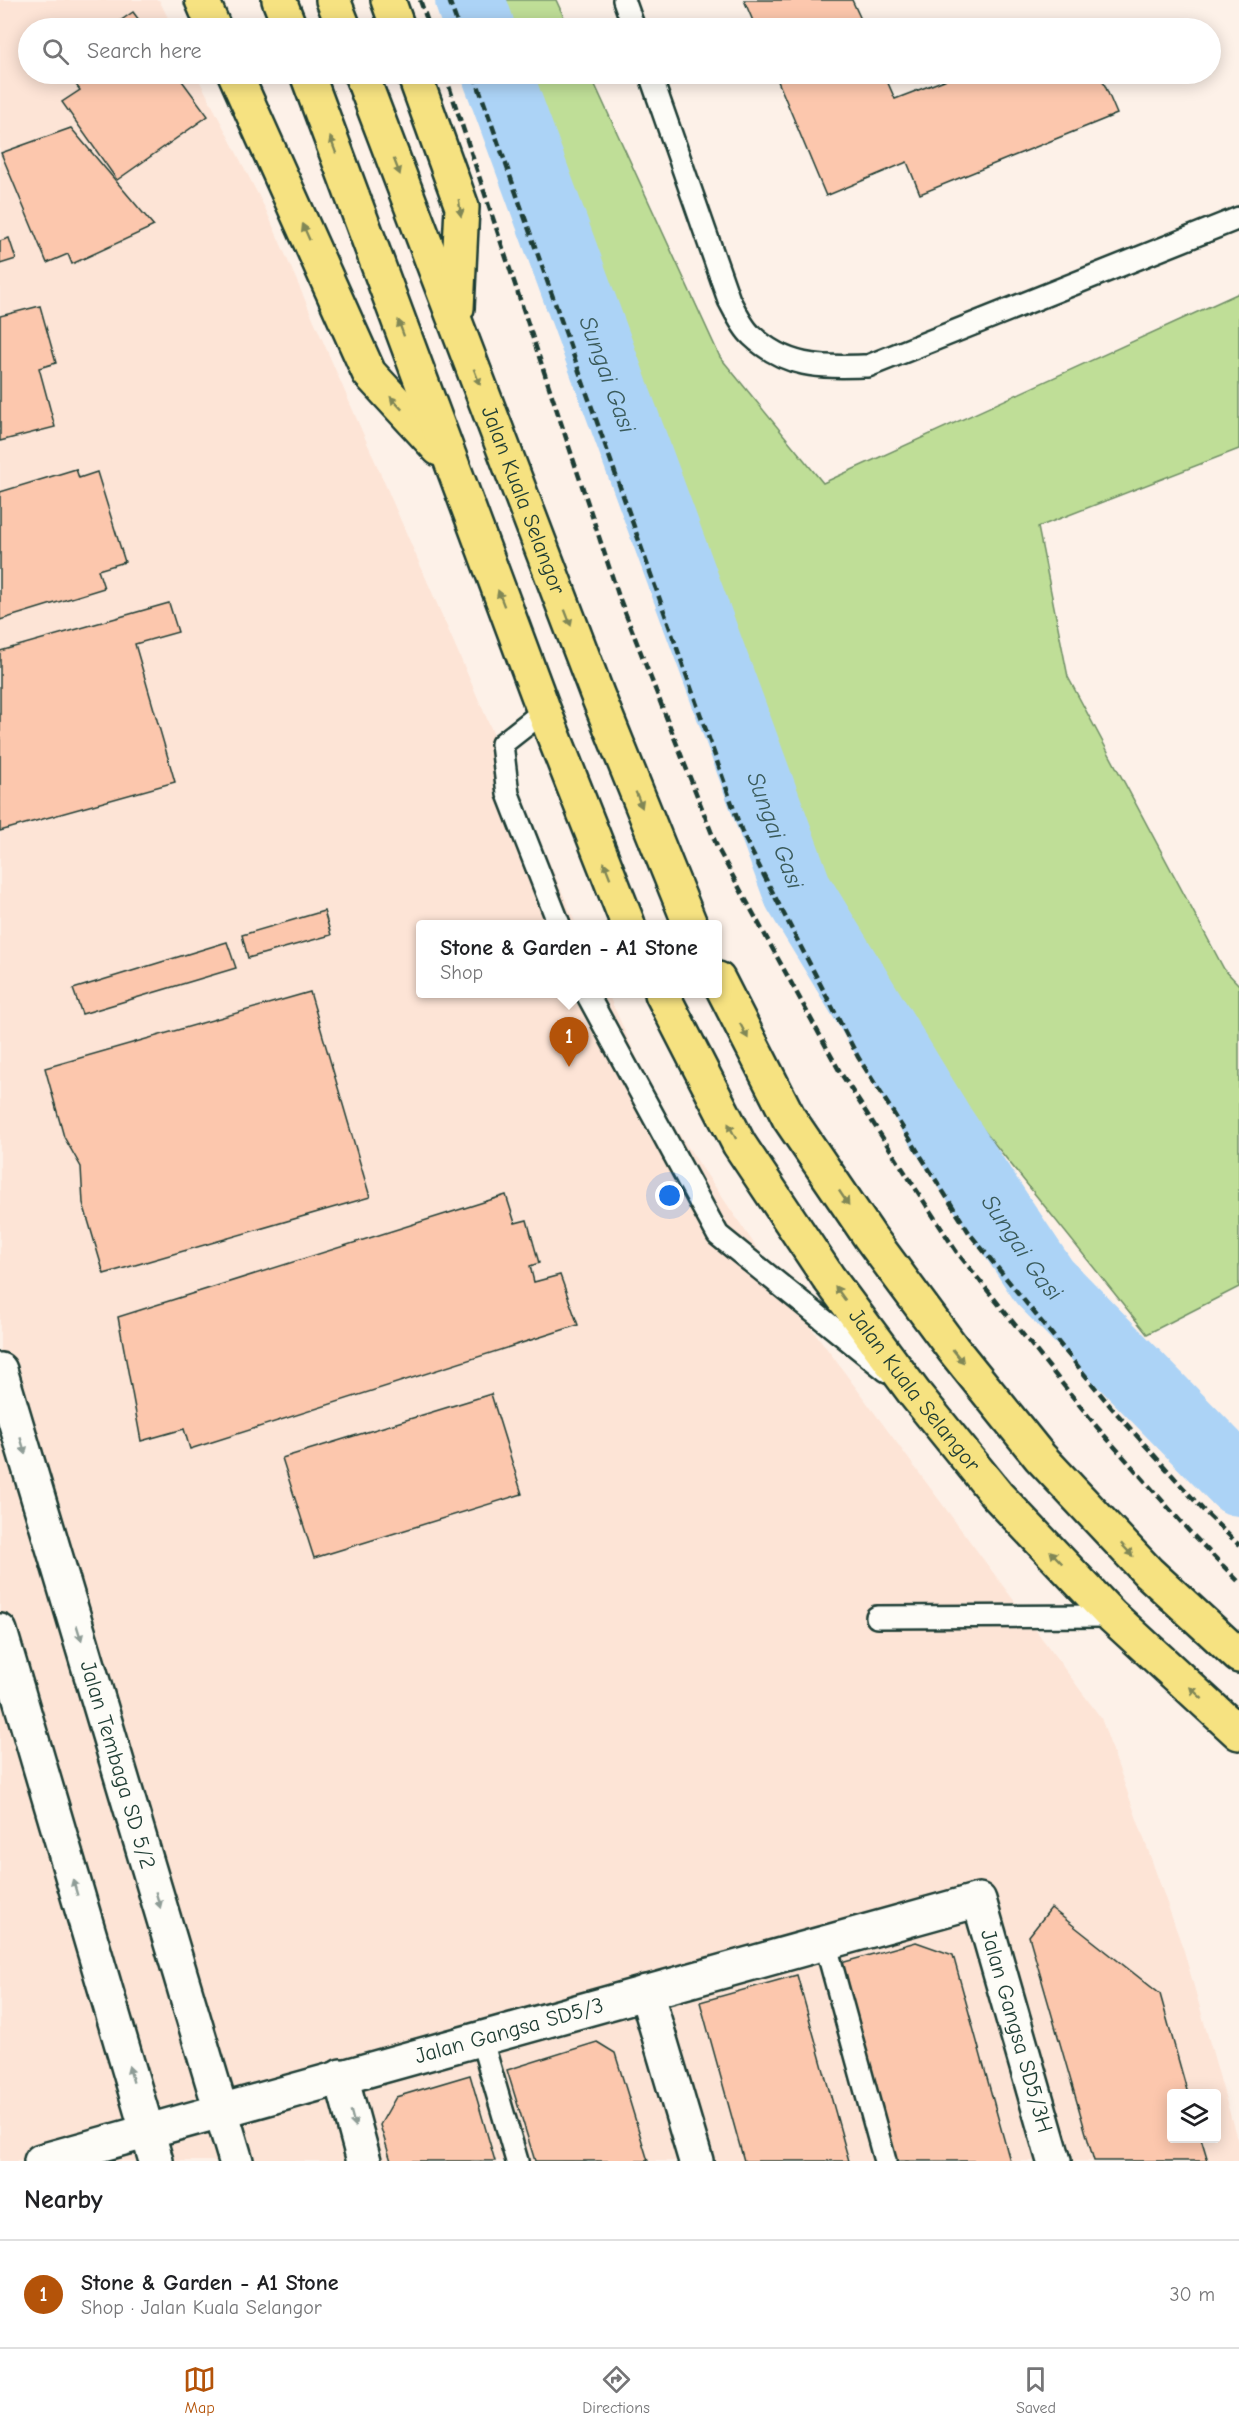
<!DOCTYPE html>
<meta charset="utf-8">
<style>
:root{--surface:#fff;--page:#f6f6f6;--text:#202124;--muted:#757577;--line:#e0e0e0;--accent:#b45309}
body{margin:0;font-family:"Comic Neue",sans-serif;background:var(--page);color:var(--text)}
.controls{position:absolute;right:18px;bottom:18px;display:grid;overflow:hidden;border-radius:6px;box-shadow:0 3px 15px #0003}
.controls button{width:54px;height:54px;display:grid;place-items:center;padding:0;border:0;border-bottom:2px solid var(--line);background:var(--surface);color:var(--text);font:30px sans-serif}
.you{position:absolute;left:670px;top:1196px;width:21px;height:21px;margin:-15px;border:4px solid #fff;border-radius:50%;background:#1a73e8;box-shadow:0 0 0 9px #1a73e833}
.badge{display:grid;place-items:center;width:39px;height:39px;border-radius:50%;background:var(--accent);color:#fff;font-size:20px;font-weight:700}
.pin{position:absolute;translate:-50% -50px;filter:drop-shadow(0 2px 3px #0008)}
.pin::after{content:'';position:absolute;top:32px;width:21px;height:18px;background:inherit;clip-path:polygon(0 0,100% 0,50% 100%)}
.popup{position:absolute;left:416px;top:920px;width:306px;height:78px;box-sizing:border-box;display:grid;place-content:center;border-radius:6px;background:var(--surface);filter:drop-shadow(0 2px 4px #0005);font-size:20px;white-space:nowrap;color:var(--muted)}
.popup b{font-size:22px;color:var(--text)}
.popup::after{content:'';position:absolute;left:50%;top:100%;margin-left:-12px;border:12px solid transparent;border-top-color:var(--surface)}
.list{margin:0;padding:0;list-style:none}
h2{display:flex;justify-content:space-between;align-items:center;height:78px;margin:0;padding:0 24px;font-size:26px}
h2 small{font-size:20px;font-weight:400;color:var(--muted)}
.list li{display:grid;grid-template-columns:39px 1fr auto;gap:18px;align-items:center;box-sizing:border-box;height:108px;padding:0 24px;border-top:2px solid var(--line)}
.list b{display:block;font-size:22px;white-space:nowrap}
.list p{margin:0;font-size:20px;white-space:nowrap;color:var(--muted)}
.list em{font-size:20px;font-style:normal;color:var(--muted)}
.icon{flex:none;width:33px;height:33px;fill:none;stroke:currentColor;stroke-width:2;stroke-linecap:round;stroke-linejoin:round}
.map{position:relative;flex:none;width:1239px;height:2161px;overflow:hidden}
.search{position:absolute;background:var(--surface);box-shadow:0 3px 15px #0003;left:18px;right:18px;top:18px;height:66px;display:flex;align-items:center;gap:15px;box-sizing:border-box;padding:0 21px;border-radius:33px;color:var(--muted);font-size:22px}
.sheet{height:186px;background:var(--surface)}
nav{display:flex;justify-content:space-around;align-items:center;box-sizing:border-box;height:84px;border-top:2px solid var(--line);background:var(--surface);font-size:16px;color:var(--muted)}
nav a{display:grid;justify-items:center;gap:3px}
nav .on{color:var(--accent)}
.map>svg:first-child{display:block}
</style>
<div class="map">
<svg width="1239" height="2161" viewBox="0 0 1239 2161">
<rect width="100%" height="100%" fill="#fdf1e8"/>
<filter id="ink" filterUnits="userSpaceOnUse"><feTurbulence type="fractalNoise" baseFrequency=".0167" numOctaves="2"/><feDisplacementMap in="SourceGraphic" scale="12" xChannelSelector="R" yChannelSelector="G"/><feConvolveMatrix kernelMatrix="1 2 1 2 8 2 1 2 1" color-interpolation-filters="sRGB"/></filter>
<g filter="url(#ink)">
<path fill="#fde4d6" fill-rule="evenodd" d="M0,0H159L173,28H28V74H196L266,210L576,924H420V994H608L657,1102L813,1330L1101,1718L1184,1951L1239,2146V2161H0ZM1172,2094H1216V2138H1172Z"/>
<g fill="#bfde97" stroke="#6f8e66" stroke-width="1.5">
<polygon points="499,0 556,0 569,28 509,28"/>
<polygon points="526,74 590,74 720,357 823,483 1239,293 1239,449 1038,527 1068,677 1224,969 1239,985 1239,1287 1147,1334 893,1017 812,859"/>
</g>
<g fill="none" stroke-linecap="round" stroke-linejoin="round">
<g stroke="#acd3f6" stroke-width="70">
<polyline points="470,0 480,28"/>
<path id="s1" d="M497,74L798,892L942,1129L1044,1282L1239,1481"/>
</g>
</g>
<g fill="#fcc7ad" stroke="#1f3d34" stroke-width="1.5">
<polygon points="744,0 852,0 865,28 756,28"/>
<polygon points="133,12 145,28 110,28"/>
<polygon points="68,74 177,74 208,116 117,180 62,102 80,90"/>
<polygon points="775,74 884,74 895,99 960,74 1100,74 1117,114 920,194 907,162 826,196"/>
<polygon points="71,128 154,226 72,264 68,254 47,263 1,153"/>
<polygon points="9,238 16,259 0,264 0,241"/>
<polygon points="40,306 56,363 39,368 55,427 0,441 0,316"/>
<polygon points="76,469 79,478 97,472 125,562 98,570 104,588 0,620 0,492"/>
<polygon points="169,603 178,632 135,644 175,782 0,831 0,651"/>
<polygon points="324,911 331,935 248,958 242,935"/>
<polygon points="227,942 236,968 82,1014 73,989"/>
<polygon points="310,992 370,1197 104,1274 83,1203 81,1167 64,1137 45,1068"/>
<polygon points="506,1195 515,1223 527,1220 539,1263 530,1266 534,1282 560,1275 578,1325 190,1449 184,1429 141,1441 118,1317"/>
<polygon points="491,1394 522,1494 314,1558 282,1458"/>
<polygon points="1051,1908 1160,1994 1188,2094 1172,2094 1172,2138 1201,2138 1208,2161 1094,2161 1029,1936"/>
<polygon points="916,1942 953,1955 1010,2161 896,2161 841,1963"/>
<polygon points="797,1975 849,2161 744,2161 700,2002"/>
<polygon points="597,2042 615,2053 648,2161 535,2161 507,2070"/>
<polygon points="470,2075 495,2161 391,2161 380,2125 396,2097"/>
</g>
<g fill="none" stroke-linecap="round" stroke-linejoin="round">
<defs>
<g id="lane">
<polyline points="624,0 634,28"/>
<path d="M650,74L729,300C735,311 742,327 751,335C787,369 822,367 868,366L1239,218"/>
<polyline points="544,711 502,744 508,794 559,924"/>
<polyline points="587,994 718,1235 887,1371"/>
<polyline points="877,1617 1112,1616"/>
<polyline points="825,1942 885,2161"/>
<polyline points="481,2038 517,2161"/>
</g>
<g id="street">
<path id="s2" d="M0,1370L236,2161"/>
<polyline points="0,1631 156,2161"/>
<polyline points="646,1992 696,2161"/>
<polyline points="341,2076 364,2161"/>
<path id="s3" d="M41,2161L979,1900L1054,2161"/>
</g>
<g id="highway">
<polyline points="202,0 214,28"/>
<polyline points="279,0 290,28"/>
<polyline points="333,0 344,28"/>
<polyline points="388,0 398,28"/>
<polyline points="235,74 369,373 439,449"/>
<polyline points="307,74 544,711 628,924"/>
<path id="s4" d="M361,74L597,694L690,924"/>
<polyline points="414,74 462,207 457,308"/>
<polyline points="718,979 789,1118 870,1237 953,1349 1040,1457 1148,1572 1239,1656"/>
<path id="s5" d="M662,994L739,1144L828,1277L915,1394L997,1495L1112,1616L1239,1733"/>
</g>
</defs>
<use href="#lane" stroke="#1f3d34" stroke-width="26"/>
<use href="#street" stroke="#1f3d34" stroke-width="38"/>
<use href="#highway" stroke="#1f3d34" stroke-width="38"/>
<use href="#lane" stroke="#fdfcf7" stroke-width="21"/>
<use href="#street" stroke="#fdfcf7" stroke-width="33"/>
<use href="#highway" stroke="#f6e281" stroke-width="33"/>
<g stroke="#1f3d34" stroke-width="4.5" stroke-dasharray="9 4.5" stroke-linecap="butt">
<polyline points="420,0 430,28"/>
<polyline points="449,0 459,28"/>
<polyline points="445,74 619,597 718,849 840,1072 956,1251 1097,1427 1189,1531 1239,1582"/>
<polyline points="474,74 743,835 858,1057 970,1234 1111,1407 1205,1512 1239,1545"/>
</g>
</g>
<defs><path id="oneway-solid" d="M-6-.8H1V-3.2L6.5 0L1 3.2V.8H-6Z" transform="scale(1.5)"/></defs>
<g fill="#808757">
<use href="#oneway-solid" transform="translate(333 145) rotate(-110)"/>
<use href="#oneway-solid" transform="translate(397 167) rotate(69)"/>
<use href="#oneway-solid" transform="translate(460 208) rotate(82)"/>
<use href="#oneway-solid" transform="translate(306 232) rotate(-114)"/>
<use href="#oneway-solid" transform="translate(401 328) rotate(-110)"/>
<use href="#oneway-solid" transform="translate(477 377) rotate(69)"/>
<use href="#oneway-solid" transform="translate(396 403) rotate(-133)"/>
<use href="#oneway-solid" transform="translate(501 598) rotate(-111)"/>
<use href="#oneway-solid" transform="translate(568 618) rotate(69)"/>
<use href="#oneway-solid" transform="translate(639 800) rotate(68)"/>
<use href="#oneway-solid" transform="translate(607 870) rotate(-111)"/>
<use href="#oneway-solid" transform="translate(744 1031) rotate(62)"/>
<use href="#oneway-solid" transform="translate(732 1131) rotate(-117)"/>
<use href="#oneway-solid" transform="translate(844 1198) rotate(56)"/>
<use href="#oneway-solid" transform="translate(840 1293) rotate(-126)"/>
<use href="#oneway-solid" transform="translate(958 1356) rotate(51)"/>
<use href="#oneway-solid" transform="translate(1127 1550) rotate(47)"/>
<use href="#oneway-solid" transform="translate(1056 1557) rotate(-134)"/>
<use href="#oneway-solid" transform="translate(1196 1693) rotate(-137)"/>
</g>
<g fill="#8e9c96">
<use href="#oneway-solid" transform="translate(23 1446) rotate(73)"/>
<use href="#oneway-solid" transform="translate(79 1633) rotate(73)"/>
<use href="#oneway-solid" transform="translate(75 1887) rotate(-106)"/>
<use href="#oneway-solid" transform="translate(158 1900) rotate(74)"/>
<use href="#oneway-solid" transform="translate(131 2074) rotate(-106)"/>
<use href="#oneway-solid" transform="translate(353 2119) rotate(75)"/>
</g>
</g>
<g text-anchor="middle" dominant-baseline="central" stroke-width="4.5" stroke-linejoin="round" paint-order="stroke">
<g font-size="22" fill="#1f3d34" stroke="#fdfcf7">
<text stroke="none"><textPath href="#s4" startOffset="456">Jalan Kuala Selangor</textPath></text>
<text stroke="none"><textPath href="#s5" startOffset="471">Jalan Kuala Selangor</textPath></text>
<text stroke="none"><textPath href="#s2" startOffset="412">Jalan Tembaga SD 5/2</textPath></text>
<text stroke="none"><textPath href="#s3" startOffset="486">Jalan Gangsa SD5/3</textPath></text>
<text stroke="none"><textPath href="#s3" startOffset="1110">Jalan Gangsa SD5/3H</textPath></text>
</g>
<g font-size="24" font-style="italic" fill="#3b5b5b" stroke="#fdfcf7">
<text stroke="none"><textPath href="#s1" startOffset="320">Sungai Gasi</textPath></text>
<text stroke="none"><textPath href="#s1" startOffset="806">Sungai Gasi</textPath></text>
<text stroke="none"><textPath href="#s1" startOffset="1292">Sungai Gasi</textPath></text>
</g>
</g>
</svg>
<div class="controls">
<button><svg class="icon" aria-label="layers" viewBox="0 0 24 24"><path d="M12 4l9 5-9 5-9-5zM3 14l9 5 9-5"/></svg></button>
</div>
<div class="you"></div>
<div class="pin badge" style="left:569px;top:1067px">1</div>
<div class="popup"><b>Stone &amp; Garden - A1 Stone</b>Shop</div>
<div class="search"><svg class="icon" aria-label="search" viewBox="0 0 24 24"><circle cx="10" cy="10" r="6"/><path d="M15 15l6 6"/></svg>Search here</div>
</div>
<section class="sheet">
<h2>Nearby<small></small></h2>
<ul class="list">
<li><span class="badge">1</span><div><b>Stone &amp; Garden - A1 Stone</b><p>Shop · Jalan Kuala Selangor</p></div><em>30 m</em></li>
</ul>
</section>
<nav>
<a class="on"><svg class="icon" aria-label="map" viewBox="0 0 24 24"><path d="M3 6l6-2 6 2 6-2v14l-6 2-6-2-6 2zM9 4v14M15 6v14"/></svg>Map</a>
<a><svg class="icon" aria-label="directions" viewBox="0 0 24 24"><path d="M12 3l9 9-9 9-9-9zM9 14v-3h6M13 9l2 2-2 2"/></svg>Directions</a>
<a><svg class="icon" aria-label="saved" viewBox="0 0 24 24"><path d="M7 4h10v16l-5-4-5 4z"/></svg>Saved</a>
</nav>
